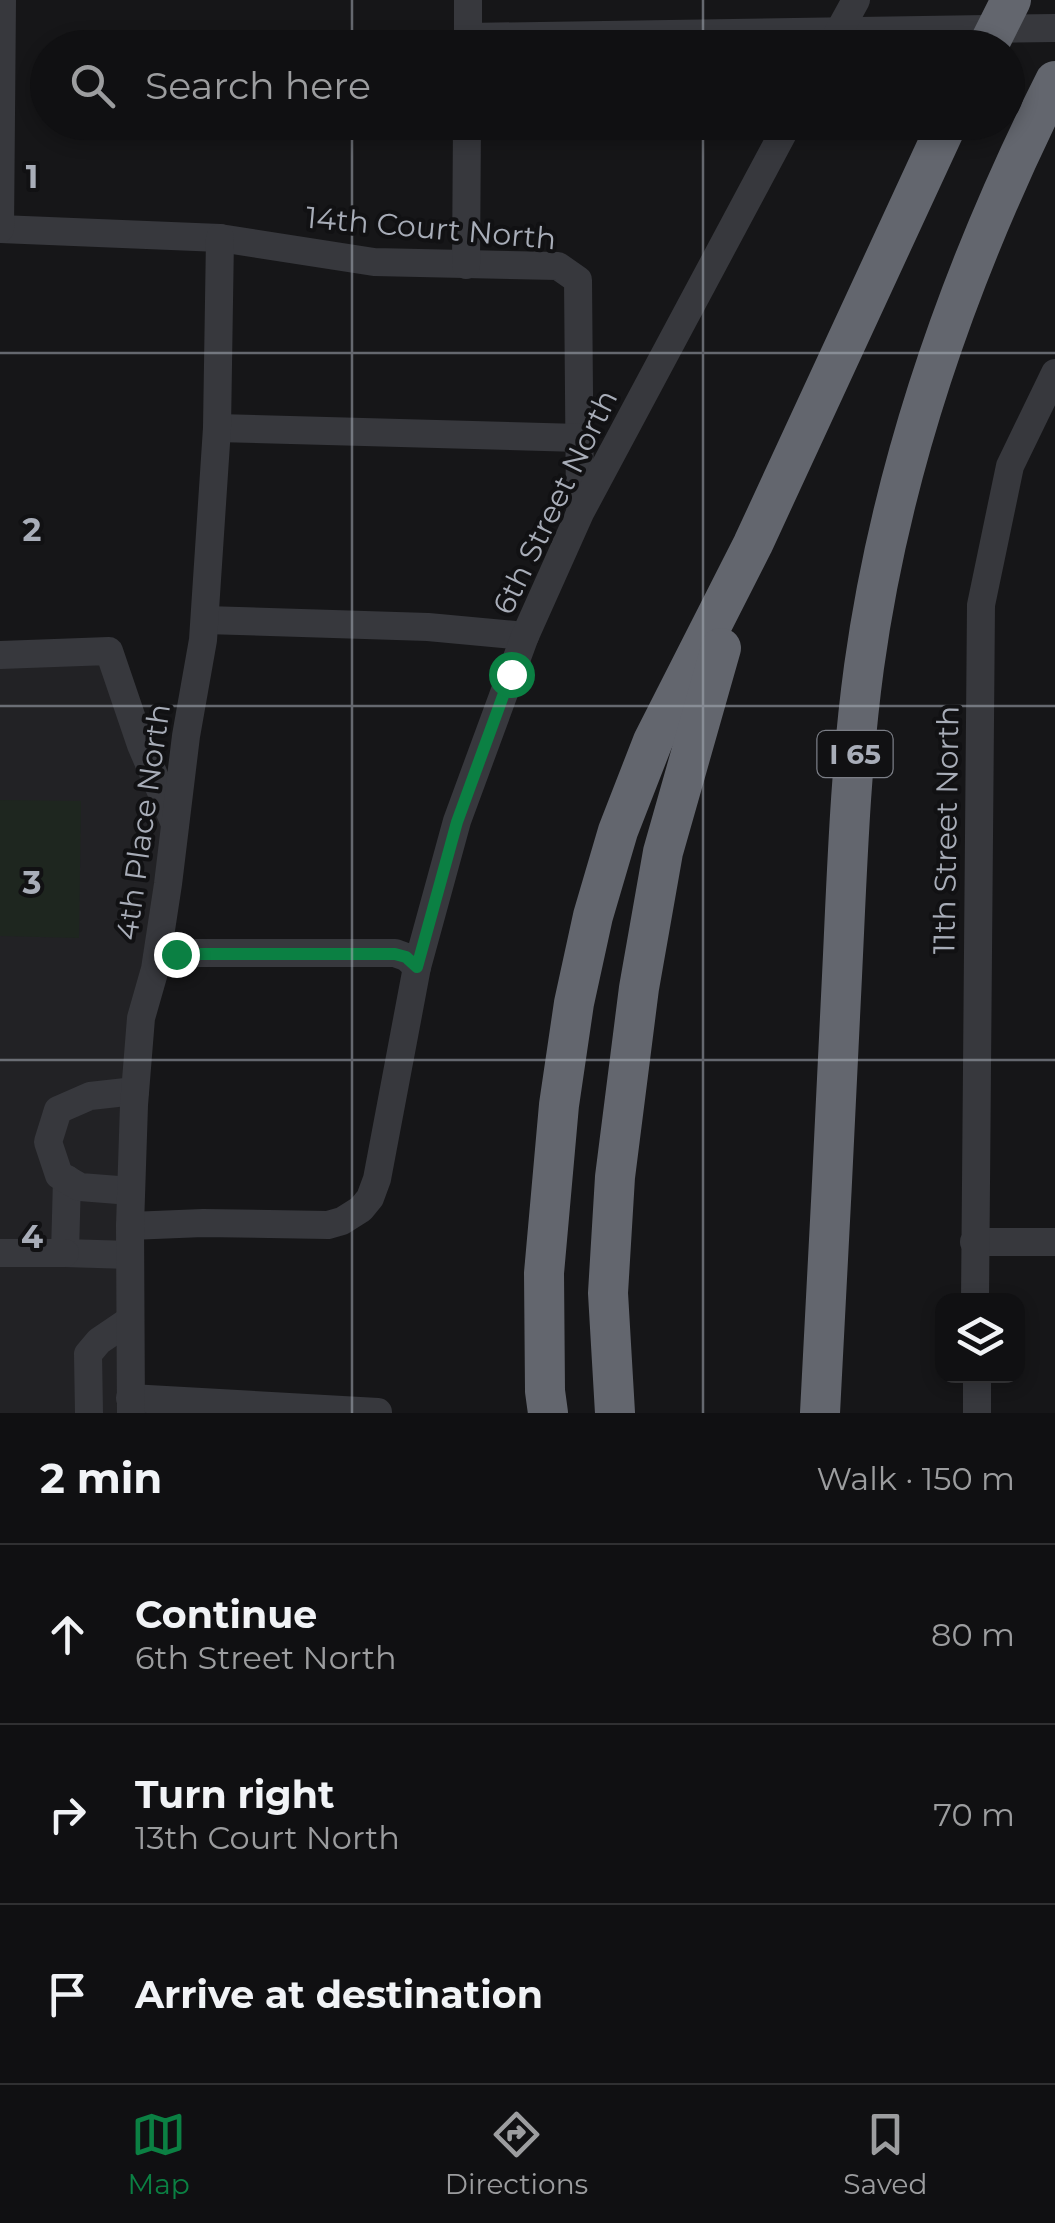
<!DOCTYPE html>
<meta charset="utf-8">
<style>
:root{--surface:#101012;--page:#19191b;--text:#f1f3f6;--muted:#9c9d9f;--line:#303032;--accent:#0b8043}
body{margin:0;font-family:Montserrat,sans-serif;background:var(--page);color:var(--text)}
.controls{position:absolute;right:30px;bottom:30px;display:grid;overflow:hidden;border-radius:20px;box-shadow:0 5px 15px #0003}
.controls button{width:90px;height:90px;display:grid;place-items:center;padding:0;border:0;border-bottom:2px solid var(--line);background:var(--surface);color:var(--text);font:50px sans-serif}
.stop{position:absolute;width:30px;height:30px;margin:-22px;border:8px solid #0b8043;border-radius:50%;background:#fff}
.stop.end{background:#0b8043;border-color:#fff;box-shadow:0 2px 10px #0008}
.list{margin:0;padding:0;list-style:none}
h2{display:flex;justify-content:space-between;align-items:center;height:130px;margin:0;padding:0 40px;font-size:42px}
h2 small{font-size:32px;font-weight:400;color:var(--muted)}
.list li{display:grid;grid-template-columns:65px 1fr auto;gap:30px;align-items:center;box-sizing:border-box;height:180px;padding:0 40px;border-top:2px solid var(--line)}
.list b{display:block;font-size:38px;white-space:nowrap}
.list p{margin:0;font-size:32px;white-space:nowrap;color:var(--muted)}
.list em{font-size:32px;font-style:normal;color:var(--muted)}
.icon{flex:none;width:55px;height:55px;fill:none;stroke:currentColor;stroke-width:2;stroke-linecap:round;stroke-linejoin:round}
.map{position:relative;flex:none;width:1055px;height:1413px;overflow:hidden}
.search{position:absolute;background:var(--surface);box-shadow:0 5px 15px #0003;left:30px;right:30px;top:30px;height:110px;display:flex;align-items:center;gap:25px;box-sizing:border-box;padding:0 35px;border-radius:55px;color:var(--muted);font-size:38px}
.sheet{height:670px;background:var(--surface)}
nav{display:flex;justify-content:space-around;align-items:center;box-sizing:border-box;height:140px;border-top:2px solid var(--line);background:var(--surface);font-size:28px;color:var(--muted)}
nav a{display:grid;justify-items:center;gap:5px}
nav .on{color:var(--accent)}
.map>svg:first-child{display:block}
</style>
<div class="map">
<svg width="1055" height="1413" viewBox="0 0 1055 1413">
<rect width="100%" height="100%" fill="#161618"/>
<polygon fill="#222225" points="109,651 175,825 130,1226 131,1413 0,1413 0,656"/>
<polygon fill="#1e261f" points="0,800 81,801 79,938 0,936"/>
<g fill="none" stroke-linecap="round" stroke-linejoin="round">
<g stroke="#37383d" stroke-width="28">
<polyline points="468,37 1055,28"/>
<polyline points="833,42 856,0"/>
<polyline points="468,48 468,0"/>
<polyline points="0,229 220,238 374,262 558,266 578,280 580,506"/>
<polyline points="0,229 2,0"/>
<polyline points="466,265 467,122"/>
<polyline points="217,428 580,438"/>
<polyline points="205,620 428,627 525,636"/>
<polyline points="0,655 109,651 141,745 175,824"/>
<polyline points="157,958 176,953 395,953 406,957 417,967"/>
<polyline points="67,1179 65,1253 130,1255"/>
<polyline points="131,1191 80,1187 59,1175 48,1142 58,1110 90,1096 135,1091"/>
<polyline points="130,1226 203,1223 328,1225 342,1221 361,1209 370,1198 377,1179 417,967 457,821 525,636 580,513 789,122"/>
<polyline points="974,1242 1055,1242"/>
<polyline points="0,1253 65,1253"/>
<polyline points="975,1300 981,605 1010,466 1055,373"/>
<polyline points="977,1376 977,1413"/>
<polyline points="130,1398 378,1412"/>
<polyline points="89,1413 88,1354 99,1341 130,1320"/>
<polyline points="131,1413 130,1226 134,1105 141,1018 155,969 168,884 186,736 203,640 217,428 220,238"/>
</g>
<g stroke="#63666e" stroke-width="40">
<polyline points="548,1413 545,1391 544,1273 559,1105 574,1003 593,916 618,831 653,741 753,544 948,122"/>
<polyline points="615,1413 608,1293 615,1177 639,988 663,852 721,648"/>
<path d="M820,1413C828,1267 835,1122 842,976C847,873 850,770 864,667C892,464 963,264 1055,81"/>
</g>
<polyline stroke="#63666e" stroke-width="40" points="987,48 1011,0"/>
</g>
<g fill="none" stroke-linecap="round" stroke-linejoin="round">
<polyline stroke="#0b8043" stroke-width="12" points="176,954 395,954 406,957 417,967 457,822 511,674"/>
</g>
<path fill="none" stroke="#a8adb8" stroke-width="2.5" stroke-opacity="0.55" d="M352,0V48M703,0V48M352,122V1413M703,122V1413M0,353H1055M0,706H1055M0,1060H1055"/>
<g text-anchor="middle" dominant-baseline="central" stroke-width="8" stroke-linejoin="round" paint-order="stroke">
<rect fill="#111113" stroke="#7b7e86" stroke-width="2.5" x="817.5" y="731" width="75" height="46" rx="8"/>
<g font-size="28" font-weight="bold" fill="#a8adb8">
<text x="855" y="754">I 65</text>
</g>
<g font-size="30" fill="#a8adb8" stroke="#111113">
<text transform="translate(431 228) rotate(5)">14th Court North</text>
<text transform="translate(555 502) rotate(-64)">6th Street North</text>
<text transform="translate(143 822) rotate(-82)">4th Place North</text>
<text transform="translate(946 830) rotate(-89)">11th Street North</text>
</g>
</g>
<g font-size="32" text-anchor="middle" font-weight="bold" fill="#a8adb8" stroke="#111113" stroke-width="8" stroke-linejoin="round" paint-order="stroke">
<text x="32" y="188">1</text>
<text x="32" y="541">2</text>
<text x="32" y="894">3</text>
<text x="32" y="1248">4</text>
</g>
</svg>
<div class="controls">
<button><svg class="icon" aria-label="layers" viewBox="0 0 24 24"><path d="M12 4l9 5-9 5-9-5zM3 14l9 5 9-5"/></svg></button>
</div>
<div class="stop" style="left:511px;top:674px"></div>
<div class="stop end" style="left:176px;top:954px"></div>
<div class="search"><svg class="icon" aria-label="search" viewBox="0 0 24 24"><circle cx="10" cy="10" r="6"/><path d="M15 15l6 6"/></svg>Search here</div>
</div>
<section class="sheet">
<h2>2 min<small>Walk · 150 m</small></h2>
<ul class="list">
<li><svg class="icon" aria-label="ahead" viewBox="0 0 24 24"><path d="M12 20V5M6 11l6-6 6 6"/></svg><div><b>Continue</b><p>6th Street North</p></div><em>80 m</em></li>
<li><svg class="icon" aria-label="right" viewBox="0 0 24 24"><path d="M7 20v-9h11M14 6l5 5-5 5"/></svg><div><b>Turn right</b><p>13th Court North</p></div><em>70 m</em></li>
<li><svg class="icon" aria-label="arrive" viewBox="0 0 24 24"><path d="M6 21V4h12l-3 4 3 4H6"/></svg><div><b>Arrive at destination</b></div></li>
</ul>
</section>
<nav>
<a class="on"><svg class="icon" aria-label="map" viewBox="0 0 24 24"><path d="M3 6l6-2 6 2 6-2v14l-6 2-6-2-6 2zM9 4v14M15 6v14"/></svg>Map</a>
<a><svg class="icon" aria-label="directions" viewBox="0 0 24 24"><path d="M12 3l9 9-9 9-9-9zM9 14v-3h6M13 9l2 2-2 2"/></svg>Directions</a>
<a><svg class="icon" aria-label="saved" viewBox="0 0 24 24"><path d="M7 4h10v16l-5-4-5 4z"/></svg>Saved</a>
</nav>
